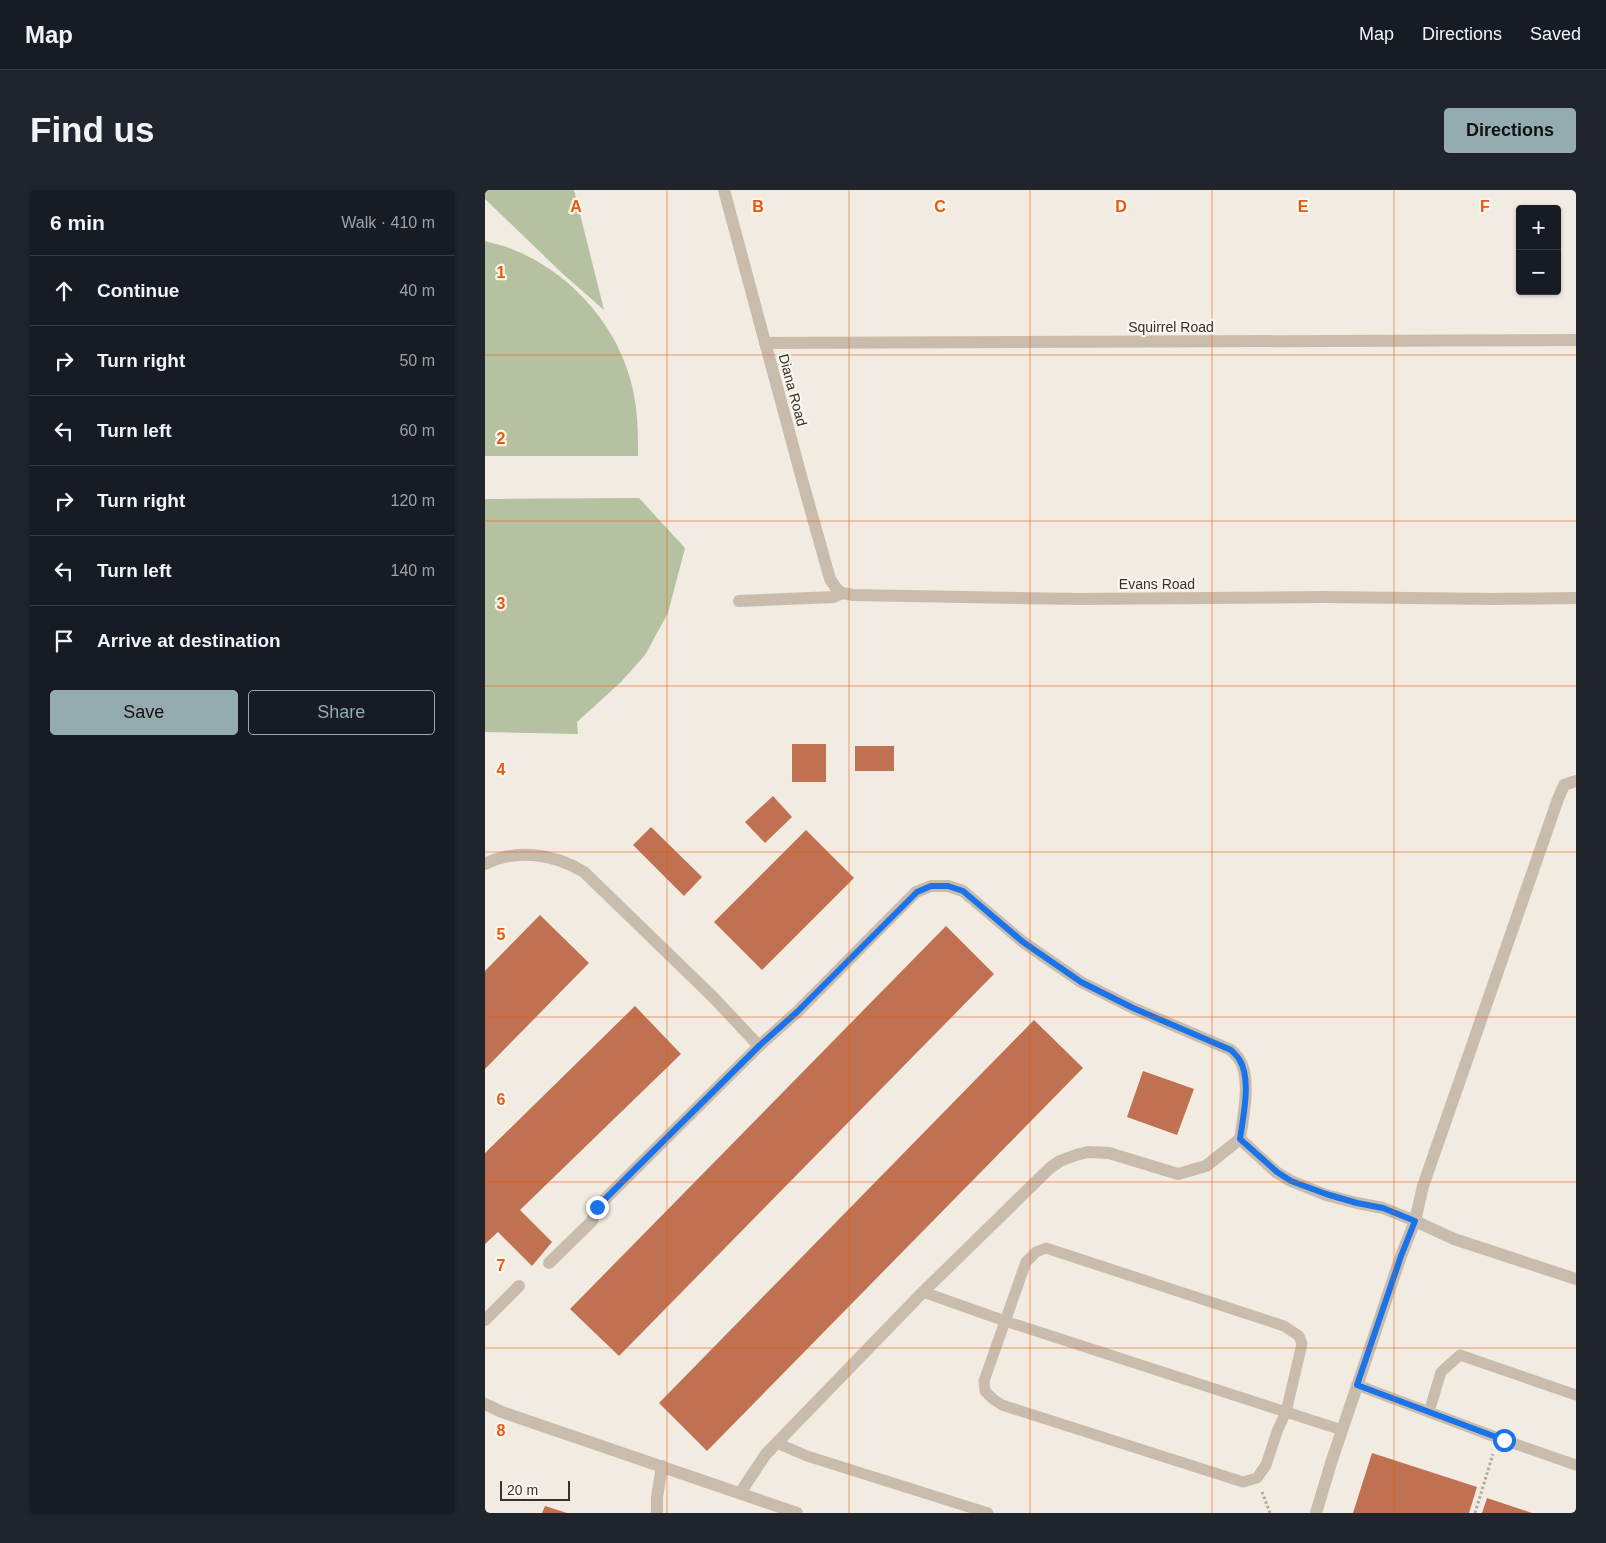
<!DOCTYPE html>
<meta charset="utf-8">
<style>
:root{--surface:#171b24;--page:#20242c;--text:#f1f3f6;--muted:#9ea1a6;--line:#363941;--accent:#94abaf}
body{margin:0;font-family:Arial,sans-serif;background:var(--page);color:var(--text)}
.controls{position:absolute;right:15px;top:15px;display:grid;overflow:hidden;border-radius:5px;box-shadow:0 1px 4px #0004}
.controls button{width:45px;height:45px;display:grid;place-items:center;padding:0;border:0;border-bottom:1px solid var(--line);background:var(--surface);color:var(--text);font:25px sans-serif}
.scale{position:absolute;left:15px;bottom:12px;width:70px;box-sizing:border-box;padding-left:5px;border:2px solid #39302b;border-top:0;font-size:14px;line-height:18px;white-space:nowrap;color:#39302b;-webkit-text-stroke:4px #faf5ed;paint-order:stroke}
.stop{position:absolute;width:15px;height:15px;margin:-11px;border:4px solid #1a73e8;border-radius:50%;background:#fff}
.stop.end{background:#1a73e8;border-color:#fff;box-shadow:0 1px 5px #0008}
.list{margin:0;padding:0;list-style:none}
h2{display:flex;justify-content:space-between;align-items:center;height:65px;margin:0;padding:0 20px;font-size:21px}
h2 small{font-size:16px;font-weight:400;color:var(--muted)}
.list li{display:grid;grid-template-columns:32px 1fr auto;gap:15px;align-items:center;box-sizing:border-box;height:70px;padding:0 20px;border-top:1px solid var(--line)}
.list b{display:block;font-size:19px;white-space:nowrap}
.list em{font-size:16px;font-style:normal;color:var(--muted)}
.actions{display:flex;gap:10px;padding:15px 20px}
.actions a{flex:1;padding:11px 0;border:1px solid var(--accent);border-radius:5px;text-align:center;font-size:18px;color:var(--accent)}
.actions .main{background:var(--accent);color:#111}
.icon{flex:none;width:28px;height:28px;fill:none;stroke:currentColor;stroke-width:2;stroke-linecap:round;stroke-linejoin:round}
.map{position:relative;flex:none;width:1091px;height:1323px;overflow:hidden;border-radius:5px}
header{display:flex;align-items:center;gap:30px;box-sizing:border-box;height:70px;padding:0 25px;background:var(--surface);border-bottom:1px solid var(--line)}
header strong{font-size:24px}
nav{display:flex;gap:28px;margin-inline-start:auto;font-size:18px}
.intro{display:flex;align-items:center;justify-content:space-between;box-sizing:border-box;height:120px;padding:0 30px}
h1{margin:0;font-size:35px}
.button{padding:12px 22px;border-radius:5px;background:var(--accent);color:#111;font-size:18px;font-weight:700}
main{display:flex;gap:30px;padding:0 30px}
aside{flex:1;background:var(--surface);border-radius:5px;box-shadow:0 1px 4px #0004}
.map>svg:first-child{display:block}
</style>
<header>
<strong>Map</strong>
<nav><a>Map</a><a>Directions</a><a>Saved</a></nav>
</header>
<div class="intro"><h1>Find us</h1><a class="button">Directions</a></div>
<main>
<aside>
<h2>6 min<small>Walk · 410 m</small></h2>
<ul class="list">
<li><svg class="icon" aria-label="ahead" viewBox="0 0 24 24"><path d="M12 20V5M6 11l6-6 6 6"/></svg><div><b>Continue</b></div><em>40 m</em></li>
<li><svg class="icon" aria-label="right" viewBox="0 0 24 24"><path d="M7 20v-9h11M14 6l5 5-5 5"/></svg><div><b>Turn right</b></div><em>50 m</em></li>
<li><svg class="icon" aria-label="left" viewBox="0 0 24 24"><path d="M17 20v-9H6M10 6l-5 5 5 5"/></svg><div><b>Turn left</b></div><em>60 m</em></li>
<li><svg class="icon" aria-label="right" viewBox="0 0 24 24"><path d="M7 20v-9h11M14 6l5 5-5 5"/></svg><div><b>Turn right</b></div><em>120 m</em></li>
<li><svg class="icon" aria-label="left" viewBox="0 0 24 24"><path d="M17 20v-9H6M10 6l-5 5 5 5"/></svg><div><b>Turn left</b></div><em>140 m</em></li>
<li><svg class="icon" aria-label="arrive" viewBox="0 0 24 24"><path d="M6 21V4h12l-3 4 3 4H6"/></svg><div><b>Arrive at destination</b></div></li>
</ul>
<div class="actions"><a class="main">Save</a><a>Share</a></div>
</aside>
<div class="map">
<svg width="1091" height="1323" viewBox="0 0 1091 1323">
<rect width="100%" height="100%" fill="#f2ebe1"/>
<g fill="#b5c1a1">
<polygon points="0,0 89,0 119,120 78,84 0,9"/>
<path d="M0,51C10,54 20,56 29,60C93,86 143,148 151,217C153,233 153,250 153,266H0Z"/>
<polygon points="154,308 200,358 183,423 160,465 136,492 92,532 93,544 0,542 0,309"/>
</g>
<g fill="#c07151">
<rect x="307" y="554" width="34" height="38"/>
<rect x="370" y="556" width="39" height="25"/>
<polygon points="288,606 307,627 280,653 260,632"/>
<polygon points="166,637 217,687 199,706 148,655"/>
<polygon points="321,640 369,688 277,780 229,732"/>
<polygon points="55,725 104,773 0,879 0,781"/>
<polygon points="461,736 509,784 134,1166 85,1119"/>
<polygon points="150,816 196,864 35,1020 67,1052 47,1076 13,1042 0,1054 0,963"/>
<polygon points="549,830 598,878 222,1261 174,1213"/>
<polygon points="658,881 709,899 692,945 642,927"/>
<polygon points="887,1263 992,1297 984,1323 868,1323"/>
<polygon points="1002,1308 1047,1323 997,1323"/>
<polygon points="60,1316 82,1323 57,1323"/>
</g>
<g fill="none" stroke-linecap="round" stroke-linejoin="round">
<g stroke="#b6a697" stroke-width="3" stroke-dasharray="2.5 2.5" stroke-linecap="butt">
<polyline points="777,1302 785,1323"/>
<polyline points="990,1323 1008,1264"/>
</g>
<g stroke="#cabcad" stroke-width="11">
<polyline points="438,1102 520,1131 801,1222 817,1154 814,1146 799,1136 561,1058 551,1062 541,1072 499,1191 500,1201 508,1209 517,1215 758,1292 772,1288 781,1275 793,1239 801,1222 857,1240"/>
<polyline points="872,1195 1013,1248 1091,1275"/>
<polyline points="944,1222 956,1182 975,1165 1091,1205"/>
<polyline points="292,1253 322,1266 503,1323"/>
</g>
<g stroke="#cabcad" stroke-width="12">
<polyline points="239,0 318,293 345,389 351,398 357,403"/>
<polyline points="280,153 1091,150"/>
<polyline points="254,411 349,407 357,403 368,405 594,409 839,407 1010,409 1091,408"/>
<path d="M0,674C32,658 70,664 99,682L228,807L274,856"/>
<path d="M64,1073L107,1031L112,1017L274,856L312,822L431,702L446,696H463L478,701L538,752L596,792L648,818L746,860C749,863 752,866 754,869C767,888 758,927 755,949L791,982L806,991L841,1005L872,1013L898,1018L930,1031L969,1049L1091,1089"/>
<polyline points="0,1130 34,1096"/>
<polyline points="0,1214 17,1222 312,1323"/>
<polyline points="255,1303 281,1264 438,1102 565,978 575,971 591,965 603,962 624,963 693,984 721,976 755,949"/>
<polyline points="172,1323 172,1307 177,1276"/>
<polyline points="831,1323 846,1273 916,1066 930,1031 938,996 1073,609 1079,595 1091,591"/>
</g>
</g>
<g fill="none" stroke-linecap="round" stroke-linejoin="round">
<path stroke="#1a73e8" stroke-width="6" d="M112,1017L274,856L312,822L432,702L446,696H463L478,701L538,752L596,792L648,818L746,860C749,863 752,866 754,869C767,888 758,927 755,949L792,982L806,991L841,1004L872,1013L898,1018L930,1031L916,1066L872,1195L1019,1250"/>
</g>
<path fill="none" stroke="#e8590c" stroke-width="1" stroke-opacity="0.55" d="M182,0V1323M364,0V1323M545,0V1323M727,0V1323M909,0V1323M0,165H1091M0,331H1091M0,496H1091M0,662H1091M0,827H1091M0,992H1091M0,1158H1091"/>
<g text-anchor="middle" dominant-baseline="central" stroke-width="4.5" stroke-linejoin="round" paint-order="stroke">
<g font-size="14" fill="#39302b" stroke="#faf5ed">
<text x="686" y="137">Squirrel Road</text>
<text transform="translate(308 200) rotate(75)">Diana Road</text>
<text x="672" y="394">Evans Road</text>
</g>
</g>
<g font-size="16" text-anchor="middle" font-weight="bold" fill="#e8590c" stroke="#faf5ed" stroke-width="4.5" stroke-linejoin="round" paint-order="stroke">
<text x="91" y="22">A</text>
<text x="273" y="22">B</text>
<text x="455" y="22">C</text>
<text x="636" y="22">D</text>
<text x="818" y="22">E</text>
<text x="1000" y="22">F</text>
<text x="16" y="88">1</text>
<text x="16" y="254">2</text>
<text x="16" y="419">3</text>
<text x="16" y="585">4</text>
<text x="16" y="750">5</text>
<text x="16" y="915">6</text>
<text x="16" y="1081">7</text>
<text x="16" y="1246">8</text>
</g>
</svg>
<div class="controls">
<button>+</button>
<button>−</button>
</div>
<div class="scale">20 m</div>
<div class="stop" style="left:1019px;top:1250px"></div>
<div class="stop end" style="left:112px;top:1017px"></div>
</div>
</main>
